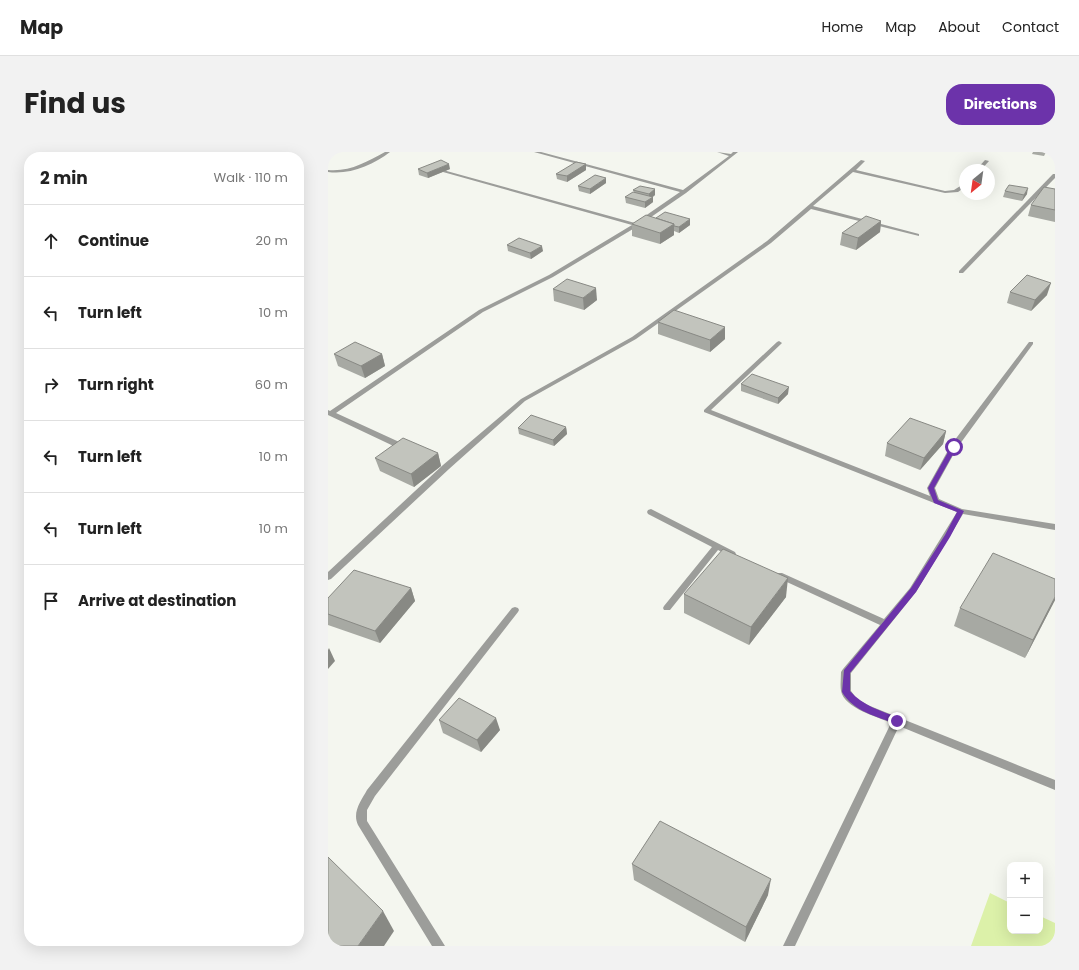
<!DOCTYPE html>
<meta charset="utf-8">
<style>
:root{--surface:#fff;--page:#f2f2f2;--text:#222;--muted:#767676;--line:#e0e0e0;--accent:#6c33aa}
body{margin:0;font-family:Poppins,sans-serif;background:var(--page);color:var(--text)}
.controls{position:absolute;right:12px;bottom:12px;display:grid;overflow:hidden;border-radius:8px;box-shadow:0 4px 16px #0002}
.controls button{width:36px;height:36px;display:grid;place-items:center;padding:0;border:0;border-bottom:1px solid var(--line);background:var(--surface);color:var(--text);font:20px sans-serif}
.compass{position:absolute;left:631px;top:12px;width:36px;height:36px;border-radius:50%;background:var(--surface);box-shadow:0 4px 16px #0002;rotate:209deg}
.stop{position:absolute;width:12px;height:12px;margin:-9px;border:3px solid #6c33aa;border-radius:50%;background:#fff}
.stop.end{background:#6c33aa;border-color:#fff;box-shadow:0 1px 4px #0008}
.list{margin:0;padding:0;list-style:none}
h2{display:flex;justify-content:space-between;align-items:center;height:52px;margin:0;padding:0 16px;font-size:17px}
h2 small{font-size:13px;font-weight:400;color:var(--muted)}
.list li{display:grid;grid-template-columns:26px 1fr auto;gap:12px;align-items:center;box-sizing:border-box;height:72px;padding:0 16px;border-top:1px solid var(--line)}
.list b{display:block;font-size:15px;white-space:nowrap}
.list em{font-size:13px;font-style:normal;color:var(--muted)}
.icon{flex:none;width:22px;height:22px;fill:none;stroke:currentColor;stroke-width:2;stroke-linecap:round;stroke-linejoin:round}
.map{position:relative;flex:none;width:727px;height:794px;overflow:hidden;border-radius:16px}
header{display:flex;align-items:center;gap:24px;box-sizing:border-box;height:56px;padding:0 20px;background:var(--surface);border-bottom:1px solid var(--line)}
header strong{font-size:19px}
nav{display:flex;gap:22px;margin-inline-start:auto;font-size:14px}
.intro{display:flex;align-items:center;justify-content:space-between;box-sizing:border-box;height:96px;padding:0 24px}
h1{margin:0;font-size:28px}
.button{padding:10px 18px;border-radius:16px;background:var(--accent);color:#fff;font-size:14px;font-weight:700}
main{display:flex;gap:24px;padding:0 24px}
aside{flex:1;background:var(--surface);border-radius:16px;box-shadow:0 4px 16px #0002}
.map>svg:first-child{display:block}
</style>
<header>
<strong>Map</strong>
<nav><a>Home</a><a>Map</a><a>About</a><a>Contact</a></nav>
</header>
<div class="intro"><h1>Find us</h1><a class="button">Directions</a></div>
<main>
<aside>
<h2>2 min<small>Walk · 110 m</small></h2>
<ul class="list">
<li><svg class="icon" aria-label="ahead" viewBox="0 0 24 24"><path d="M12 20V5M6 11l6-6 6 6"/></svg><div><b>Continue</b></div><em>20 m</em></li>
<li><svg class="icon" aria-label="left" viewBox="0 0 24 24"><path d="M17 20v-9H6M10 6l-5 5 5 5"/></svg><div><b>Turn left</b></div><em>10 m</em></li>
<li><svg class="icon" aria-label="right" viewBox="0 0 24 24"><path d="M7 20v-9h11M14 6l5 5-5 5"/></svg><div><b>Turn right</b></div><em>60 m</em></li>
<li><svg class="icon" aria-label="left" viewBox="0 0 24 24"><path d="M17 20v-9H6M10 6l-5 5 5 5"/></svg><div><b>Turn left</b></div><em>10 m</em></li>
<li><svg class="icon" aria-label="left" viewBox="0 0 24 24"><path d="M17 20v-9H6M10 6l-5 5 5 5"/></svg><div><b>Turn left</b></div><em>10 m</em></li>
<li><svg class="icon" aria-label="arrive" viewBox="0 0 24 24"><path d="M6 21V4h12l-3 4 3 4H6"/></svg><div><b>Arrive at destination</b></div></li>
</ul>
</aside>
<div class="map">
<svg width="727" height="794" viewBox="0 0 727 794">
<rect width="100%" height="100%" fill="#f4f6ef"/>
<polygon fill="#dcf1a9" points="662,741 682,751 682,779 712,779 712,764 727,771 727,794 643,794"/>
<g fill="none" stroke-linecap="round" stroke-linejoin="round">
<path fill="#9c9d9a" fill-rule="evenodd" d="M187,455L190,456L191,458L190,460L47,644L39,658V669L117,794H104L30,673C24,660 33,649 39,638L184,456Z"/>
<g fill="#9c9d9a" fill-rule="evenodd">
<path d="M57,0H62C45,13 22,23 0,20V18C22,20 38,10 57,0Z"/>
<polygon points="206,0 213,0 355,38 401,4 389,0 403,2 405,0 410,0 358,41 310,74 225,125 155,160 8,261 80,294 81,296 80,298 74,298 0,263 0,258 2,259 151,158 221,123 304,73 115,20 115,18 307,71 352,40"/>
<rect x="723" y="0" width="4" height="1"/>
<polygon points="533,8 537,9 528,18 617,39 626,38 637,31 637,35 630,40 617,41 525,20 485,54 591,82 591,84 483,57 443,91 308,187 197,249 121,317 3,427 0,428 0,420 115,313 193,247 304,185 439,89"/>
<polygon points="657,8 661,9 653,18 648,18"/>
<polygon points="725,22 727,22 727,26 635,121 631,121 631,119"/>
<path d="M451,189L454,191L453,192L383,258L602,344L599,336L623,293L701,190H705V192L629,296L607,336L611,347L634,357L727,372V378L635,362L588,440L523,521V539L529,547L542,554L727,628V638L571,574L467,794H455L563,571C550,565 516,556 513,539C512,533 513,526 513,520L515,517L552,473L448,425L447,423L448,421H454L556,467L582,436L629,360L376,260V258L449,190Z"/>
<polygon points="323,357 407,400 408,402 404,405 390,398 342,458 336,458 335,456 336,454 384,395 320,362 319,360 320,358"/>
</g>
</g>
<g fill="#a7a9a3">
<polygon points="705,0 718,0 716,4 704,2"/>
<polygon points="258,12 258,18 239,30 229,27 228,22"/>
<polygon points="90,17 122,17 100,26 91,23"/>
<polygon points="278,31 262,42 251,39 250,34"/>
<polygon points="327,37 327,43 325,45 325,50 317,56 298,51 297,45 306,40 305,38"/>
<polygon points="727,37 727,70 700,64 703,53"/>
<polygon points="677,39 699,42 694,49 675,45"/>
<polygon points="328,66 362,73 351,81 346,79 346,83 332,92 304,84 304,72"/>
<polygon points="553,69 552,80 528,98 512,93 514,81"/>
<polygon points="179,93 215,99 203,107 180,99"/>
<polygon points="225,137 269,148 256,158 226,149"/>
<polygon points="682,140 719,143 703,159 679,151"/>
<polygon points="330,170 397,187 382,200 330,182"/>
<polygon points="6,202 54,202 57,214 37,226 10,214"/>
<polygon points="413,232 460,242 450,252 413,239"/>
<polygon points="238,275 239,282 226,294 191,282 190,276"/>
<polygon points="618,279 615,292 592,318 557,304 559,291"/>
<polygon points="110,301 113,314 86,335 52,319 47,306"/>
<polygon points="83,436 87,449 52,491 0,473 0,446"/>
<polygon points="356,442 458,445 421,493 356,461"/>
<polygon points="727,448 697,506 626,474 632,456"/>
<polygon points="111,568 172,578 153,600 115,581"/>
<polygon points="304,712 440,743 417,790 306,728"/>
</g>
<g fill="#888984">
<polygon points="121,12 122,17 100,26 99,21"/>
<polygon points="258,12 258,18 239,30 239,24"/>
<polygon points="278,26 278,31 262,42 262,37"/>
<polygon points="700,36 699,42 694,49 696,43"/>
<polygon points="327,37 327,43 321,47 321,42"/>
<polygon points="325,45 325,50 317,56 317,50"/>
<polygon points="362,67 362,73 351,81 351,75"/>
<polygon points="553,69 552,80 528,98 530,86"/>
<polygon points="346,72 346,83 332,92 332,81"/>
<polygon points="214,94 215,99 203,107 202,101"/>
<polygon points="723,131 719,143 703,159 707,148"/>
<polygon points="268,136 269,148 256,158 255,146"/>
<polygon points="397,175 397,187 382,200 382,188"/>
<polygon points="54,202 57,214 37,226 33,214"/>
<polygon points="461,235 460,242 450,252 450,246"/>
<polygon points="238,275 239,282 226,294 225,288"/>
<polygon points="618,279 615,292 592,318 596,306"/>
<polygon points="110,301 113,314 86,335 83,322"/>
<polygon points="460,426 458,445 421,493 423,475"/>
<polygon points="83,436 87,449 52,491 47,479"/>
<polygon points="727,445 727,448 697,506 705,488"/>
<polygon points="1,496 7,509 0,517 0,498"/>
<polygon points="168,566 172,578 153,600 149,588"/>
<polygon points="443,727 440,743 417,790 418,775"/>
<polygon points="55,759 66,779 56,794 30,794"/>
</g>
<g fill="#c2c4bd" stroke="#888984">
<polygon points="113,8 121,12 99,21 90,17"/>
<polygon points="248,10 258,12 239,24 228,22"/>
<polygon points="267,23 278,26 262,37 250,34"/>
<polygon points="681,33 700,36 696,43 677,39"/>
<polygon points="312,34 327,37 321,42 305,38"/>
<polygon points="716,35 727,37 727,58 703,53"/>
<polygon points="305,40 325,45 317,50 297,45"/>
<polygon points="337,60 362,67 351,75 346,74 346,72 328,66"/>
<polygon points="318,63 346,72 332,81 304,72"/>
<polygon points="538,64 553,69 530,86 514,81"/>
<polygon points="191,86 214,94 202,101 179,93"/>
<polygon points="699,123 723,131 707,148 682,140"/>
<polygon points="239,127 268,136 255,146 225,137"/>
<polygon points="346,158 397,175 382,188 330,170"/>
<polygon points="27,190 54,202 33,214 6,202"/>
<polygon points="424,222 461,235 450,246 413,232"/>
<polygon points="203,263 238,275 225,288 190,276"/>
<polygon points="582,266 618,279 596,306 559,291"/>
<polygon points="75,286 110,301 83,322 47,306"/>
<polygon points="395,397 460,426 423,475 356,442"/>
<polygon points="665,401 727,427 727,445 705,488 632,456"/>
<polygon points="26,418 83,436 47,479 0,462 0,446"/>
<polygon points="131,546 168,566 149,588 111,568"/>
<polygon points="332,669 443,727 418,775 304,712"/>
<polygon points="0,705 55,759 30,794 0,794"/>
</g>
<path fill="#6c33aa" d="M624,293L629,295L606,336L610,348L636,359L622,385L588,440L522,521V539C535,554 553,559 572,566V571L569,572C549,565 525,559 514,540L516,518L583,436L617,383L629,360L606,351L600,336Z"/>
</svg>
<div class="controls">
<button>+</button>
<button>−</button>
</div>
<svg class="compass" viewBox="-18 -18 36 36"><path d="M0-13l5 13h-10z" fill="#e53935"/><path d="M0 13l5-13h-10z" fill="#767676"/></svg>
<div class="stop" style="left:626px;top:295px"></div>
<div class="stop end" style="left:569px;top:569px"></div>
</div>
</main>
